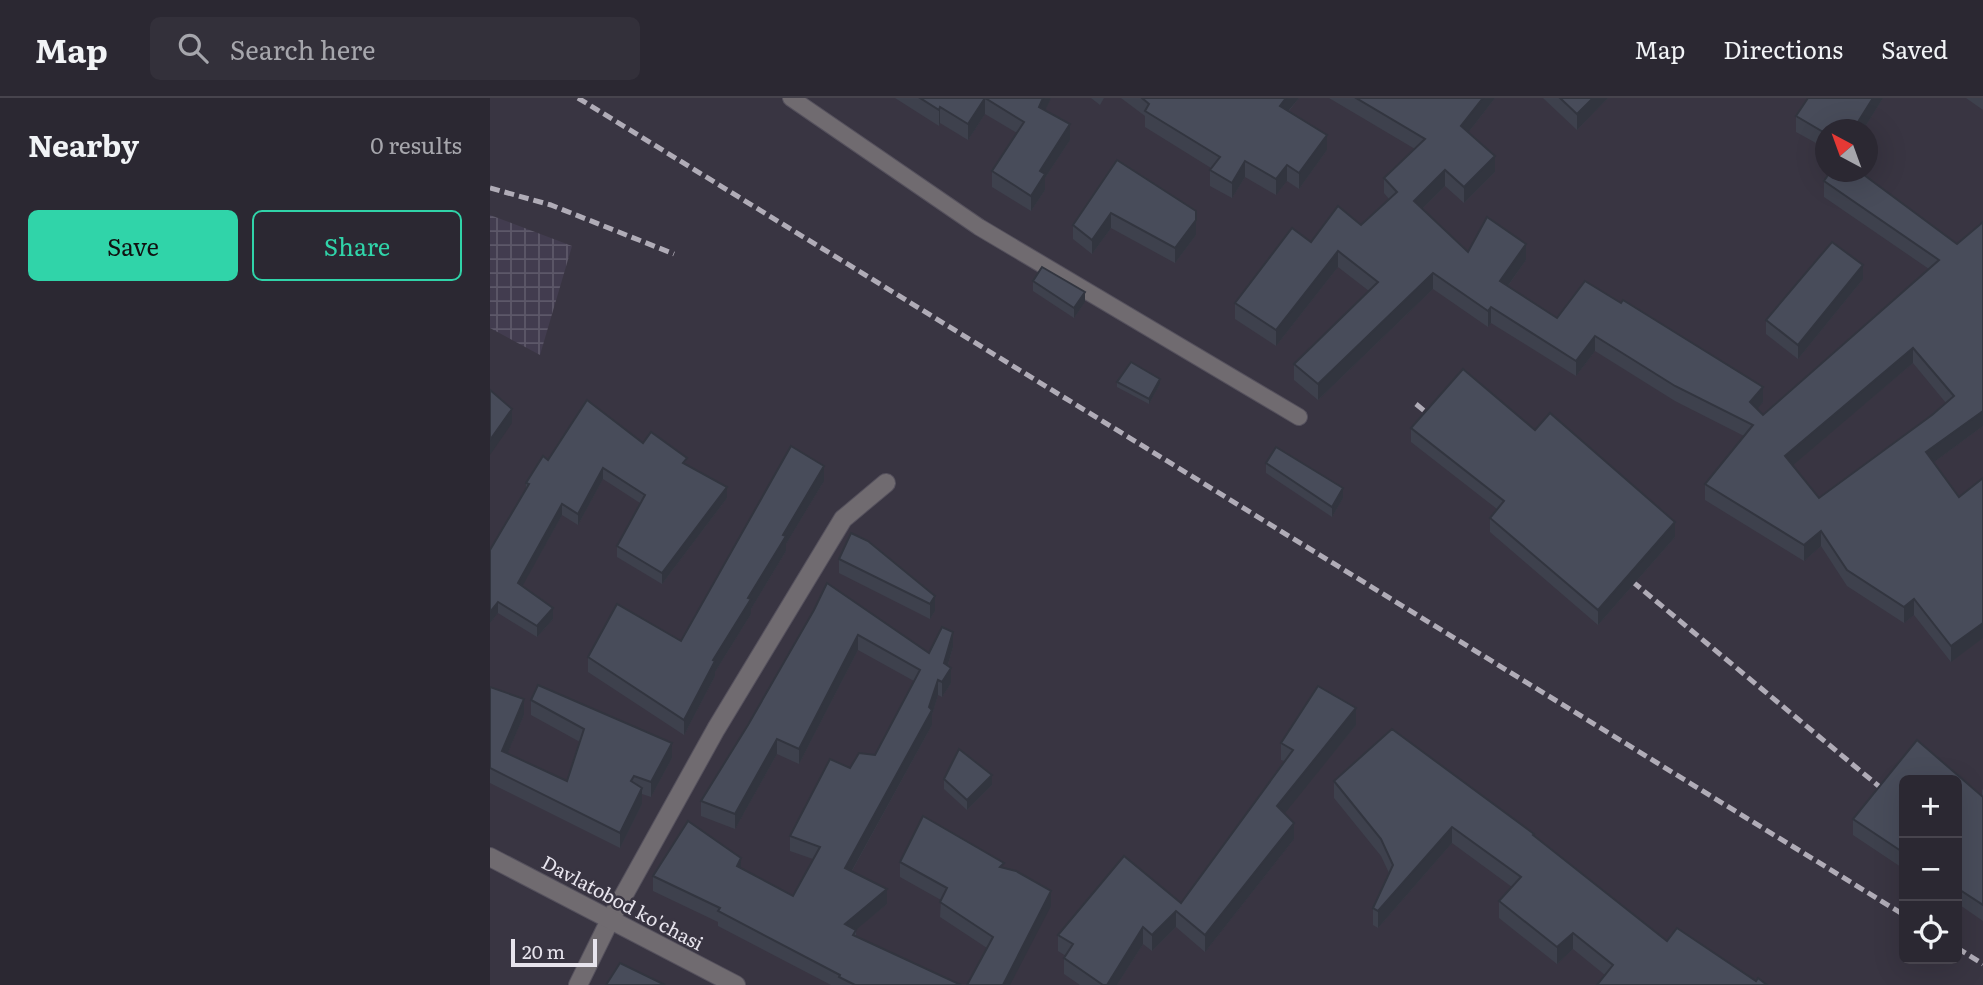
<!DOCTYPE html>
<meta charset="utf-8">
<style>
:root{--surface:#2b2832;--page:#33303a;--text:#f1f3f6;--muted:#a6a6ac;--line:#47444d;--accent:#30d4a9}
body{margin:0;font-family:Literata,serif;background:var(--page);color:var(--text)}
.controls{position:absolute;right:21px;bottom:21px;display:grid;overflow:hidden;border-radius:10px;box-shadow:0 7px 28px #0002}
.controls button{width:63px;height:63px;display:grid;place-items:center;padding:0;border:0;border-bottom:2px solid var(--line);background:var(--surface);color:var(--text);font:35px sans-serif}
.compass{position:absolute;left:1325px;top:21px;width:63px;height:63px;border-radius:50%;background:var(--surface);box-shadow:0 7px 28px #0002;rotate:319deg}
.scale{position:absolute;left:21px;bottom:18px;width:86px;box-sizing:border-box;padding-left:7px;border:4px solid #e7e4ed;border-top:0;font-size:19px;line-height:24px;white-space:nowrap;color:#e7e4ed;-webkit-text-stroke:5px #393542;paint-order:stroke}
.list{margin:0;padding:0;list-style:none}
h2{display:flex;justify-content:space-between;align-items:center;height:91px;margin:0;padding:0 28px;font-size:30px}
h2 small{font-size:23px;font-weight:400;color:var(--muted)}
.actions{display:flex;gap:14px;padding:21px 28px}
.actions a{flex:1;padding:16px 0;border:2px solid var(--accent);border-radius:10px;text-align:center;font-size:24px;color:var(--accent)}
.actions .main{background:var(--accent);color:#111}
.icon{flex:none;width:38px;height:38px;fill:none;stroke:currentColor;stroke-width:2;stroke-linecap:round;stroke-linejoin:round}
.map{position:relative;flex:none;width:1493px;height:887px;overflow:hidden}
header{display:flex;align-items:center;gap:42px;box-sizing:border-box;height:98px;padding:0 35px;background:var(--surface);border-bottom:2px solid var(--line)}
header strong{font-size:33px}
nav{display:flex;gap:38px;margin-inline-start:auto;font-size:24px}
.search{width:490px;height:63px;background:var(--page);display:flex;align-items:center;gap:18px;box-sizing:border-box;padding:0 24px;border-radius:10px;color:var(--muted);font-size:26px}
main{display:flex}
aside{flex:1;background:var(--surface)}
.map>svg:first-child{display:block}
</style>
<header>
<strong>Map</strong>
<div class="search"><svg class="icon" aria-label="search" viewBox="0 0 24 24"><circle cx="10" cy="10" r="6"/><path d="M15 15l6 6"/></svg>Search here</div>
<nav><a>Map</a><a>Directions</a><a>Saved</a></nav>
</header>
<main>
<aside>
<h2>Nearby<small>0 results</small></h2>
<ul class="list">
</ul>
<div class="actions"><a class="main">Save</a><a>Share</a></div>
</aside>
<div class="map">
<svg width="1493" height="887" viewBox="0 0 1493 887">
<defs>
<pattern id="industrial-grid" width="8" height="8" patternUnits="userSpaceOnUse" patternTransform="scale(1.75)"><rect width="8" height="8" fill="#423c4f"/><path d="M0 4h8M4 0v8" fill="none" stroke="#5d5869"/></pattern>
</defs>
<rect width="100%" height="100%" fill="#393542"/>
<polygon fill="url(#industrial-grid)" points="0,117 82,148 50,257 0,230"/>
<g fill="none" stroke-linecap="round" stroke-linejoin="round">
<defs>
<polyline id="service" points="301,0 489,129 809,319"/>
<polyline id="minor" points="88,887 120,822 226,631 353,421 396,385"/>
<polyline id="tertiary" points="0,759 246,887"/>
</defs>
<use href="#service" stroke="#55515d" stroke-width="18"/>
<use href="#minor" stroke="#55515d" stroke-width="20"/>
<use href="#tertiary" stroke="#55515d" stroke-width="20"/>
<use href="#service" stroke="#706b70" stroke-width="16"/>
<use href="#minor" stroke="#706b70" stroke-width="18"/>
<use href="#tertiary" stroke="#706b70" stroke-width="18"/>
<g stroke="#b0acb7" stroke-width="5" stroke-dasharray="10 5" stroke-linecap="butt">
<polyline points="88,0 1414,817"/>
<polyline points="0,90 61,107 184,156"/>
<polyline points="926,306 949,325"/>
<polyline points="1131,474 1397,695"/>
<polyline points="1467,850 1493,866"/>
</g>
</g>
<g fill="#3e414d" fill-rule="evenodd">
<polygon points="405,0 561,0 555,12 580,42 555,80 555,92 541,113 502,89 502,73 527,35 495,16 478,42 450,25 449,28"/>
<polygon points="601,0 614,0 610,7"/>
<polygon points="631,0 809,0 799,13 837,52 809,91 797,83 786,97 755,79 742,100 720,88 720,72 721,70 655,29 655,18"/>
<path d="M839,0H1005L978,35L1005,74L974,105L955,88L932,111L978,154L1036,162L1018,188L1067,220L1273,304L1267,311L1273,317L1439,171L1334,99V83L1467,146L1493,328L1444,364L1469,399L1461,564L1424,517L1414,525L1357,488L1331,448L1314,463L1215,402V386L1254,338L1185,303L1105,253L1086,278L1001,225L998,229L943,191L828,302L804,282V266L879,193L848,169L786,248L745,221V205L821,144L871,127L899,101L894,95V80L925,51ZM1423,265L1456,305L1442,317L1329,400L1302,367Z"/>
<polygon points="1053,0 1118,0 1087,32"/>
<polygon points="1393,0 1373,32 1335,32 1335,50 1306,34 1306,18"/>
<polygon points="1476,0 1493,0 1493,12"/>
<polygon points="627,62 706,137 685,165 621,130 602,156 583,141 583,127"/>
<polygon points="1373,181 1308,261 1276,236 1276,222"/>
<polygon points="543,183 595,204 584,220 543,193"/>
<polygon points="627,284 670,286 659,306 627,289"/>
<polygon points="921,330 1045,332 1185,439 1108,527 1000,434 1000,420 1007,411 921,344"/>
<polygon points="153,345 197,367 237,400 172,486 127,459 127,448 150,405 113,381 88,427 72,417 32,488 63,521 47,539 8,515 0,525 0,452 36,391 36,385 58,362"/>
<polygon points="776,365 853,400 842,419 776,375"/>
<polygon points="334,383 296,446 296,453 261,511 261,516 225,574 225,578 194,637 98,574 98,559 191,543"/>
<polygon points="349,461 445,498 445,513 440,521 349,475"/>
<polygon points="324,512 439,555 463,549 458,567 461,585 452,599 448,597 442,617 442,627 362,773 397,806 366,831 366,839 471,887 341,887 228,828 228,824 163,793 163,778 251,770 303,798 323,761 300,753 300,738 360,670 385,657 424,583 368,552 309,666 287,656 245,731 211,718 211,703 258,627"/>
<polygon points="0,589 34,617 17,656 77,683 90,644 41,617 41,602 182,660 161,699 152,696 152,706 130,750 0,685"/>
<polygon points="866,627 794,715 804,741 715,854 686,829 662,853 653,846 627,887 590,887 574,876 574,860 576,858 568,853 568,837 691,805 794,663 791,662 791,645"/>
<polygon points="1427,642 1492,698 1492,692 1493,691 1493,823 1467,805 1467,682 1414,682 1414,771 1363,737 1363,721"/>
<polygon points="454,681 502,687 477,712 454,691"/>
<polygon points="844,683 1044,738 1177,843 1277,887 1115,877 1083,851 1067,866 1009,820 1009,803 1022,789 962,745 888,830 883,827 883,810 899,775 891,758 844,700"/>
<polygon points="410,764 514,770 561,808 497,850 450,819 451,802 410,779"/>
</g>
<g fill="#32353f">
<polygon points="495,0 495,16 478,42 478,26"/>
<polygon points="553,0 561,0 549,25 549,9"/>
<polygon points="796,0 809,0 790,23 790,8"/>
<polygon points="993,0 1005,0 971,44 971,28"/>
<polygon points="1103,0 1118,0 1087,32 1087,16"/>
<polygon points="1383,0 1393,0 1373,32 1363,32"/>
<polygon points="450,9 450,25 449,28 449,12"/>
<polygon points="580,26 580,42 555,80 555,92 541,113 541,98 550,73"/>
<polygon points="837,37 837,52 809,91 809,75"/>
<polygon points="1005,58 1005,74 974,105 974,89"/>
<polygon points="755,63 755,79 742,100 742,85"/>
<polygon points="797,67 797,83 786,97 786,81"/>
<polygon points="955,72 955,88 924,119 924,103"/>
<polygon points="621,115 621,130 602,156 602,142"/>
<polygon points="706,122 706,137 685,165 685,150"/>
<polygon points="1036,146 1036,162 1010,199 1010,183"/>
<polygon points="848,153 848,169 786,248 786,232"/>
<polygon points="1373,167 1373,181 1308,261 1308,247"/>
<polygon points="943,175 943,191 828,302 828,286"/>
<polygon points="595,194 595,204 584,220 584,210"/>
<polygon points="1001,209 1001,225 998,229 998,213"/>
<polygon points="1105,238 1105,253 1086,278 1086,263"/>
<polygon points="1423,250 1423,265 1295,374 1295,358"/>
<polygon points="670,281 670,286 659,306 659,301"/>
<polygon points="1273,289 1273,304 1260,320 1260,304"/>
<polygon points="22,311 22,325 0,357 0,342"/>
<polygon points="1493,313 1493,328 1436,370 1436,354"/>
<polygon points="334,368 334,383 296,446 296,453 261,511 261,516 225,574 225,578 194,637 194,622 223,562 293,437"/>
<polygon points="113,370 113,381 88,427 88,416"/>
<polygon points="237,389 237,400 172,486 172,475"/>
<polygon points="853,390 853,400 842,419 842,409"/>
<polygon points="72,406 72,417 28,496 28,485"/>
<polygon points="1185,424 1185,439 1108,527 1108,512"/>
<polygon points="1331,433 1331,448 1314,463 1314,447"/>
<polygon points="445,498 445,513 440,521 440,506"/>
<polygon points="1424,501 1424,517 1414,525 1414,509"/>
<polygon points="8,504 8,515 0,525 0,514"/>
<polygon points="63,510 63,521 47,539 47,528"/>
<polygon points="1493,525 1493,540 1461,564 1461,548"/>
<polygon points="463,534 463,549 454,580 454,565"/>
<polygon points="368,537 368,552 309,666 309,651"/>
<polygon points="461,570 461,585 452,599 452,584"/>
<polygon points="448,582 448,597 442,617 442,627 355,785 355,770 439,609"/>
<polygon points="34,601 34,617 12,668 12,653"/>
<polygon points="866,610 866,627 787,725 787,708"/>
<polygon points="287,641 287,656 245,731 245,716"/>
<polygon points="182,645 182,660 161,699 161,684"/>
<polygon points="502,677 502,687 477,712 477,702"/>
<polygon points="152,690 152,706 130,750 130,735"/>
<polygon points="804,725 804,741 715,854 715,837"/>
<polygon points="962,729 962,745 888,830 888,813"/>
<polygon points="251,760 251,775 247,768"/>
<polygon points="397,791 397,806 355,841 355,826"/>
<polygon points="561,793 561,808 520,887 513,887"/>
<polygon points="686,813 686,829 662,853 662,837"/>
<polygon points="653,829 653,846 627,887 617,887"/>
<polygon points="1083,835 1083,851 1067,866 1067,849"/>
</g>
<g fill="#484c5a" stroke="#32353f" stroke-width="2" fill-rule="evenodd">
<polygon points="430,0 553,0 549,9 580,26 550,73 555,76 541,98 502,73 534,24 495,0 478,26 450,9 449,12"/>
<polygon points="652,0 796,0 790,8 837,37 809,75 797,67 786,81 755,63 742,85 720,72 730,59 655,13 659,6"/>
<path d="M866,0H993L971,28L1005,58L974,89L955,72L924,103L978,154L997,119L1036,146L1010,183L1067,220L1095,183L1131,205L1133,202L1273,289L1260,304L1273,317L1449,162L1334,83L1340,74H1370L1467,146L1493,124V313L1436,354L1469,399L1493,380V525L1461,548L1424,501L1414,509L1357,472L1331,433L1314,447L1215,386L1263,327L1185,288L1105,238L1086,263L1001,209L998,213L943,175L828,286L804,266L888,184L848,153L786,232L745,205L802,130L821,144L848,108L871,127L907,94L894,80L935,41ZM1423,250L1464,298L1442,317L1329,400L1295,358Z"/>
<polygon points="1070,0 1103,0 1087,16"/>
<polygon points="1318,0 1383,0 1363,32 1335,32 1335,35 1306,18"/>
<polygon points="627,62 706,113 706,122 685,150 621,115 602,142 583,127"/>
<polygon points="1342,144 1373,167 1308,247 1276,222"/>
<polygon points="552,169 595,194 584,210 543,183"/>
<polygon points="641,264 670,281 659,301 627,284"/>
<polygon points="973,271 1045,332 1060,315 1185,424 1108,512 1000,420 1014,403 921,330"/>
<polygon points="0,292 22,311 0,342"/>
<polygon points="97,302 153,345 161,334 197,360 193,365 237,389 172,475 127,448 155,397 113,370 88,416 72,406 28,485 63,510 47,528 8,504 0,514 0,452 39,386 36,385 53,358 58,362"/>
<polygon points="301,348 334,368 293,437 296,438 258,500 261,501 223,562 225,563 194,622 98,559 127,506 191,543"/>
<polygon points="786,349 853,390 842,409 776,365"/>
<polygon points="361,435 378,443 445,498 440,506 349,461"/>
<polygon points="337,485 439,555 452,529 463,534 454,565 461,570 452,584 448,582 439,609 442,612 355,770 397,791 355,826 366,832 363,837 471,887 365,887 349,879 350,877 228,813 230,810 163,778 198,723 251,760 247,768 303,798 330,749 300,738 340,661 360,670 369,655 385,657 430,572 368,537 309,651 287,641 245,716 211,703 258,627 324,512"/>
<polygon points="48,587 182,645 161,684 144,678 141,683 152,690 130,735 0,670 0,589 34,601 12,653 77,683 94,631 41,602"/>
<polygon points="828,588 866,610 787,708 804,725 715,837 686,813 662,837 653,829 617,887 613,887 574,860 583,846 568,837 634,758 691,805 803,652 791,645"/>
<polygon points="902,631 1044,736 1043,737 1177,843 1187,830 1266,883 1268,880 1277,887 1107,887 1123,867 1083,835 1067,849 1009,803 1031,779 962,729 888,813 883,810 903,767 891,741 844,683"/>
<polygon points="1427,642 1493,699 1493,807 1467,790 1467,682 1414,682 1414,755 1363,721"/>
<polygon points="469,651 502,677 477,702 454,681"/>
<polygon points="433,718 514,765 510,769 526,773 561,793 513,887 477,887 503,839 450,804 457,790 410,764"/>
<polygon points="130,865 175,887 116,887"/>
</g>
<g text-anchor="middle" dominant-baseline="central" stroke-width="5" stroke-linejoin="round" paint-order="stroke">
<g font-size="19" fill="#e7e4ed" stroke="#393542">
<text transform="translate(133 804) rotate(28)">Davlatobod ko'chasi</text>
</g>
</g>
</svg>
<div class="controls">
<button>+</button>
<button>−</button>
<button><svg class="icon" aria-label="locate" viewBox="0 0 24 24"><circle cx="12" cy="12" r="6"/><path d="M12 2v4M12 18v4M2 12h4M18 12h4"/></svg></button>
</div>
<svg class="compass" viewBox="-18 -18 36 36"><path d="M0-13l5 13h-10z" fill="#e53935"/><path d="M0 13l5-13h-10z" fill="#a6a6ac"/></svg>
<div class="scale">20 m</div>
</div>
</main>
